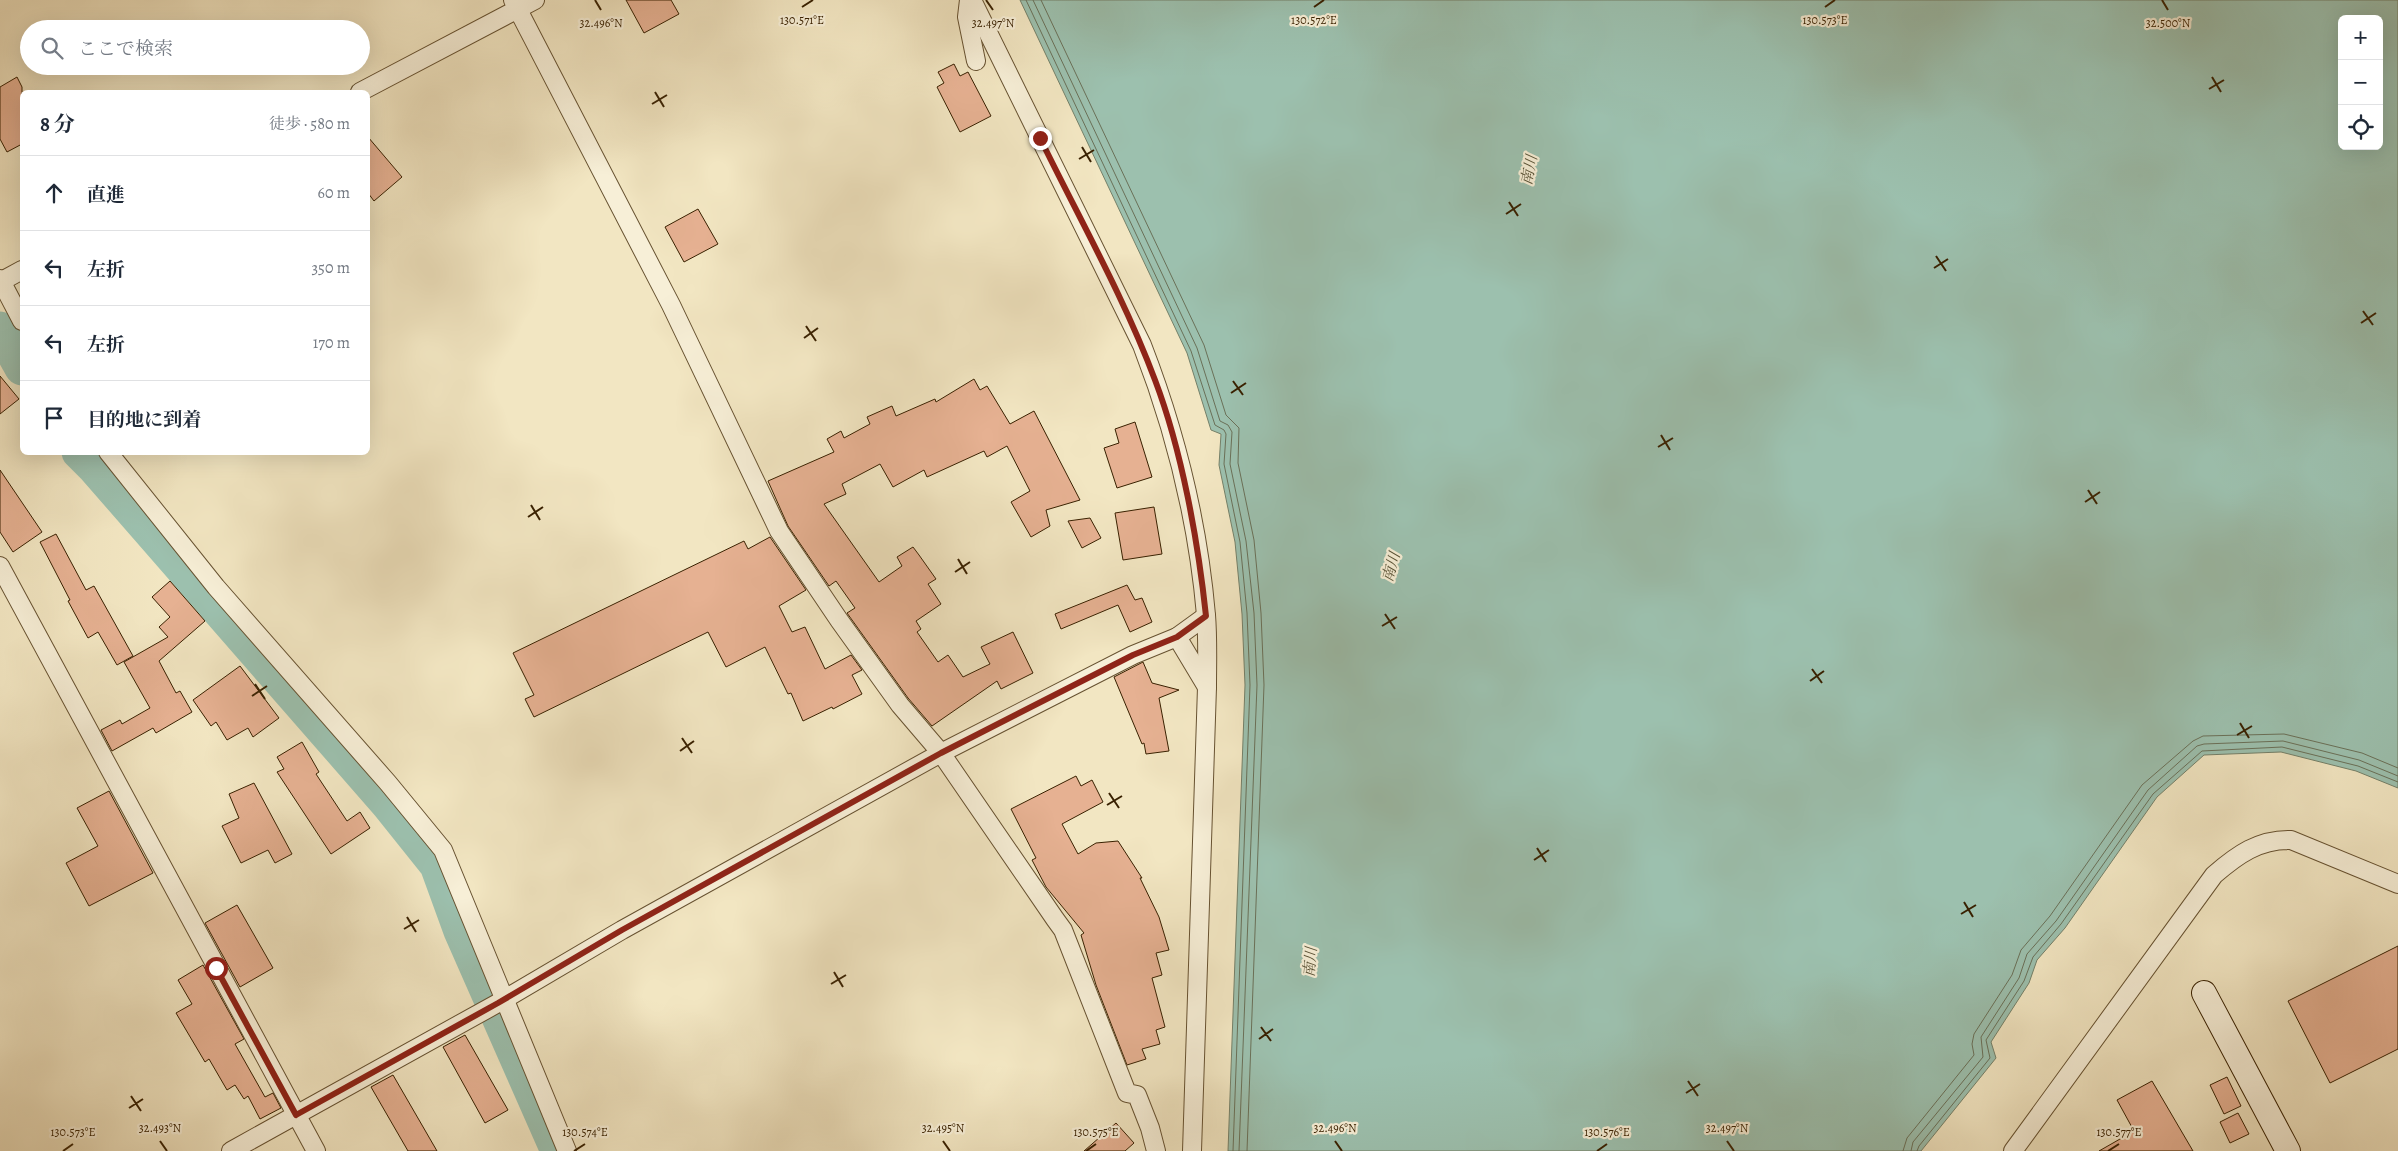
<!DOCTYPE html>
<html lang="ja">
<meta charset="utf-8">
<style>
:root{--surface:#fff;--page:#f6f6f7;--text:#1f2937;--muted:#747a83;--line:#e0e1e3}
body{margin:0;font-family:Alegreya,"Noto Serif JP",serif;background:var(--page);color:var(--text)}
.controls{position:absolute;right:15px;top:15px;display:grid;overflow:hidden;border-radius:8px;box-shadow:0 5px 20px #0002}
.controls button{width:45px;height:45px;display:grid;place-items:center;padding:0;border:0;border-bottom:1px solid var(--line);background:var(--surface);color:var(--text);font:25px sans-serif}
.stop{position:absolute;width:15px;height:15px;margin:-11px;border:4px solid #8f2418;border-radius:50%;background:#fff}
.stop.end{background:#8f2418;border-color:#fff;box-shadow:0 1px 5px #0008}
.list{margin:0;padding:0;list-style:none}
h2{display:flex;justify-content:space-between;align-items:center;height:65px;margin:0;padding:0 20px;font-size:21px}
h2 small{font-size:16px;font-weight:400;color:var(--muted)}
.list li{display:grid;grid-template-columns:32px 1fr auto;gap:15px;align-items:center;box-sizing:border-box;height:75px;padding:0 20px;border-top:1px solid var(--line)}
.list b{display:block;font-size:19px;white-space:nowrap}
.list em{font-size:16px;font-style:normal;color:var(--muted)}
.icon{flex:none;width:28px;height:28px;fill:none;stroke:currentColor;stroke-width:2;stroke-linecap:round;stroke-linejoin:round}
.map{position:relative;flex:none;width:2398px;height:1151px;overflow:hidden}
.search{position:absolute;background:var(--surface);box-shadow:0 5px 20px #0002;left:20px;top:20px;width:350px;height:55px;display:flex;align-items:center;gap:12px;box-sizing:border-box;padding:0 18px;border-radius:28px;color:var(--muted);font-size:19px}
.panel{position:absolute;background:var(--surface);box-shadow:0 5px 20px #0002;left:20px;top:90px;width:350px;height:365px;border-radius:8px}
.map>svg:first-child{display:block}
</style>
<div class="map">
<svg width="2398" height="1151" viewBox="0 0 2398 1151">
<rect width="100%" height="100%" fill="#f2e6c2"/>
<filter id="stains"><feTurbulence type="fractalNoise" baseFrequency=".004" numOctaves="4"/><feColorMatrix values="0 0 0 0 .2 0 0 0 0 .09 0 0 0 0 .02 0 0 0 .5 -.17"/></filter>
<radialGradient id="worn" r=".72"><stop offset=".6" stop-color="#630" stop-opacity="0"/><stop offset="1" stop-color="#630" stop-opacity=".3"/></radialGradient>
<path fill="#9cc0ae" stroke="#748069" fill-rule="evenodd" d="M1020,0H2398V788L2356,771L2281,752L2204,755L2157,797L2065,928L2037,960L2029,983L1991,1042L1996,1058L1921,1151H1228L1245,685L1242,614L1235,542L1219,465L1221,434L1211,430L1187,353ZM2342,19H2379V146H2342Z"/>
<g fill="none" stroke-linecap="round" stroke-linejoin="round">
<g stroke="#6a7058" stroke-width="1">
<polyline points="1026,0 1191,351 1215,425 1224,430 1226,434 1224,464 1240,542 1247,613 1250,685 1233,1151"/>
<polyline points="1033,0 1197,348 1220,421 1228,425 1232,432 1230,464 1246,541 1254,613 1257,685 1239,1151"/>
<polyline points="1041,0 1204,345 1226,415 1239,428 1238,463 1254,540 1261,613 1264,685 1247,1151"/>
<polyline points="1903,1151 1907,1138 1974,1055 1972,1044 1974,1034 2012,975 2021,950 2050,916 2142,785 2193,741 2203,736 2284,734 2362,753 2398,768"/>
<polyline points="1911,1151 1913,1142 1983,1057 1981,1037 2019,978 2027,954 2056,921 2148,790 2197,746 2204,744 2283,741 2359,760 2398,776"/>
<polyline points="1917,1151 1919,1146 1990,1058 1986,1040 2024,981 2033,957 2061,924 2153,794 2202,751 2282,747 2358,766 2398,782"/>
</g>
<g stroke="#9cc0ae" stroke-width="35">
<polyline points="0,329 22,368"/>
<polyline points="79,452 95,468 389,805 437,865 461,931 558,1151"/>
</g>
</g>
<g fill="#e6b192" stroke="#392101">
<polygon points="626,0 671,0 679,14 644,33"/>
<polygon points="954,64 960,76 968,72 991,116 960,132 937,87 944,83 938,72"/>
<polygon points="17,77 22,87 22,144 7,152 0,139 0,87"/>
<polygon points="368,137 402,177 374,201 368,193"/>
<polygon points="698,209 718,244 684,262 665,227"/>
<polygon points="0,376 19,399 0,414"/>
<polygon points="974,379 980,390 987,386 1010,424 1034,411 1080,500 1046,510 1050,526 1031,537 1011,502 1030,491 1007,446 987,457 984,451 927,477 924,470 893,487 880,464 842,484 846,494 824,504 879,582 902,566 897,557 913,547 919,555 936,579 928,584 941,604 916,621 921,629 917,632 938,662 948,655 963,677 990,664 981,647 1013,632 1033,673 1001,689 997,681 932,726 908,698 847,613 855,608 836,581 829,586 788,526 768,481 834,452 827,439 841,431 844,438 870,424 867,417 892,406 896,416 935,399 936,402"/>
<polygon points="1135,422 1152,477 1117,488 1104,448 1119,443 1115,429"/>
<polygon points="0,470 42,532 13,552 0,532"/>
<polygon points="1154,507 1162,554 1123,560 1115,513"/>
<polygon points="1090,518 1101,538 1082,548 1068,521"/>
<polygon points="56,534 86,590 94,586 133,656 117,665 98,632 88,638 68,601 70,600 40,542"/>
<polygon points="770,537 806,590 779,606 792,632 805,627 825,669 851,655 862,670 852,675 862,694 833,709 832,707 803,721 791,693 788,694 765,647 726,667 708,632 534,717 525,699 534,695 513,653 744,541 748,549"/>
<polygon points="170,581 205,621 159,661 176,693 180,691 192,712 156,733 153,728 112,751 101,730 120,720 122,724 150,708 124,662 168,637 159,627 170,617 152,597"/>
<polygon points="1127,585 1135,600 1142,598 1152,622 1130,632 1118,605 1061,629 1055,614"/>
<polygon points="1143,662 1152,683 1179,690 1159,698 1169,751 1146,754 1144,743 1142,744 1114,677"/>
<polygon points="240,666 279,718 253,737 248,728 227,740 216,722 211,726 193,700"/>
<polygon points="302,742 319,772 316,774 347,821 360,812 370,828 331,854 277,772 284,769 277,757"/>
<polygon points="1076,776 1081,786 1092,780 1103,802 1062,824 1078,854 1096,843 1118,841 1142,878 1140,878 1159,917 1169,950 1156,953 1162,975 1152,978 1165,1027 1156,1030 1160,1044 1142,1049 1146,1059 1127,1065 1096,985 1081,935 1084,933 1046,887 1032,860 1036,858 1011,809"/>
<polygon points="254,783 292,854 275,863 268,850 241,863 222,826 239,818 229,794"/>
<polygon points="109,791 153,873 89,906 66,863 98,846 77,808"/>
<polygon points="237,905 273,968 240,987 205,923"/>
<polygon points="2398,946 2398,1049 2330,1083 2288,1001"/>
<polygon points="203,965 244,1039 235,1044 265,1097 273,1093 281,1108 260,1119 248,1096 244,1099 235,1085 227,1090 209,1059 205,1062 176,1013 192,1004 178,980"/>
<polygon points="465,1035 508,1110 485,1123 443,1047"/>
<polygon points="393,1075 437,1151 408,1151 371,1087"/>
<polygon points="2227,1077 2241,1106 2224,1114 2210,1085"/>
<polygon points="2152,1081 2193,1151 2099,1151 2134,1131 2117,1100"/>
<polygon points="2238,1113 2249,1134 2230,1143 2220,1122"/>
<polygon points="1116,1123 1134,1143 1125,1151 1084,1151"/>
</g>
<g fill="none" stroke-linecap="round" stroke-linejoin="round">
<defs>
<g id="street">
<polyline points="513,0 671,305 779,531 839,620 900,705 941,753 1055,919 1063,930 1127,1093 1137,1095 1150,1128 1156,1151"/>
<polyline points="969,0 967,17 976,61"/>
<path d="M972,0L1142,345C1175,430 1198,523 1206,615C1208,639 1207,663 1207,687L1192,1151"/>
<polyline points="360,92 535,0"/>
<polyline points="0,279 22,321"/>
<polyline points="0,282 22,270"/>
<polyline points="108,452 216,587 388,783 443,850 567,1151"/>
<polyline points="0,566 316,1151"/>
<polyline points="1177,637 1207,687"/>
<polyline points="231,1151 498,1003 622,930 941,753 1133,655 1177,637 1206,616"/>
<path d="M2013,1151L2214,875C2237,855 2259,839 2291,840L2398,884"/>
</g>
<polyline id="secondary" points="2204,993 2288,1151"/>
</defs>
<use href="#street" stroke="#675231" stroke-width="20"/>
<use href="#secondary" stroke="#392101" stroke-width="26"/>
<use href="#street" stroke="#f7efd7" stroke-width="18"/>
<use href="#secondary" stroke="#f7efd7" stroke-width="24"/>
</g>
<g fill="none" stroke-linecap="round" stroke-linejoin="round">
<path stroke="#8f2418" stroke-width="6" d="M216,968L296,1115L498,1003L622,930L941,753L1133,655L1177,637L1206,616C1198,541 1182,451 1155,380C1124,297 1079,218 1040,138"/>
</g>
<path fill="none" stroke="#392101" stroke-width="2" d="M595,0L601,10M986,0L993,10M2162,0L2168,10M802,7L813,0M1314,7L1324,0M1825,7L1835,0M2212,77L2221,92M2209,89L2224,80M655,92L664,107M652,104L667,95M1082,147L1091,162M1079,159L1094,150M1509,202L1518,216M1506,214L1521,204M1936,256L1946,271M1934,268L1948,259M2363,311L2373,325M2361,323L2376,313M806,326L816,341M804,338L818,328M1233,381L1243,395M1231,393L1246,383M1661,435L1670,450M1658,447L1673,438M2088,490L2097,504M2085,502L2100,492M531,505L540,520M528,517L543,507M958,559L967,574M955,572L970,562M1385,614L1395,629M1382,626L1397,617M1812,669L1822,683M1810,681L1824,671M255,684L265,699M252,696L267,686M2240,723L2249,738M2237,735L2252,726M682,738L692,753M680,751L694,741M1109,793L1119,808M1107,805L1122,796M1537,848L1546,862M1534,860L1549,850M1964,902L1973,917M1961,914L1976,905M407,917L416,932M404,929L419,920M834,972L843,987M831,984L846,975M1261,1027L1271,1041M1259,1039L1273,1029M1688,1081L1698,1096M1686,1093L1700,1084M131,1096L141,1111M129,1108L143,1099M160,1141L167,1151M943,1141L950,1151M1335,1141L1342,1151M1727,1141L1734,1151M63,1151L73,1144M574,1151L585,1144M1086,1151L1096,1144M1597,1151L1607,1144M2108,1151L2119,1144"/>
<g text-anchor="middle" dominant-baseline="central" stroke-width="4.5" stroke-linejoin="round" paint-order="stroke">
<g font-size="15" font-style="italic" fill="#575135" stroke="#f7efd7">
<text transform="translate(1529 170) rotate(-79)">南川</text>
<text transform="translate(1391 567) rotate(-74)">南川</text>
<text transform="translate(1310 962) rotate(-85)">南川</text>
</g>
</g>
<g font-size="12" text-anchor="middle" fill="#392101" stroke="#f7efd7" stroke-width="4.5" stroke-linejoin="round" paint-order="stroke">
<text x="802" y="24">130.571°E</text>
<text x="1314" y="24">130.572°E</text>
<text x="1825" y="24">130.573°E</text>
<text x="601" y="27">32.496°N</text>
<text x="993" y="27">32.497°N</text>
<text x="2168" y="27">32.500°N</text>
<text x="160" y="1132">32.493°N</text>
<text x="943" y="1132">32.495°N</text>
<text x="1335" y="1132">32.496°N</text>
<text x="1727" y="1132">32.497°N</text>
<text x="73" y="1136">130.573°E</text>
<text x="585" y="1136">130.574°E</text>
<text x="1096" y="1136">130.575°E</text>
<text x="1607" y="1136">130.576°E</text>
<text x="2119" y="1136">130.577°E</text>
</g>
<rect width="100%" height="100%" filter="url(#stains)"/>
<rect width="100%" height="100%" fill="url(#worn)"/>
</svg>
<div class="controls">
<button>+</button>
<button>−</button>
<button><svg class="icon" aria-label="locate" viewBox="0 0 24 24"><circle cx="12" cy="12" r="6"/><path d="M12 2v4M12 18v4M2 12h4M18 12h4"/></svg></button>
</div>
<div class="stop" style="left:216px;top:968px"></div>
<div class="stop end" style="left:1040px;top:138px"></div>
<div class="search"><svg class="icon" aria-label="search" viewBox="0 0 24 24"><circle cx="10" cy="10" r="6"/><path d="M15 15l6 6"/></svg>ここで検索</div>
<section class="panel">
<h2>8 分<small>徒歩 · 580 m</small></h2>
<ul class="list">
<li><svg class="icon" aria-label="ahead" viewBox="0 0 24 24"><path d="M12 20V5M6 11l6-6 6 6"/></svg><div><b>直進</b></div><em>60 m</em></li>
<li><svg class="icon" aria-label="left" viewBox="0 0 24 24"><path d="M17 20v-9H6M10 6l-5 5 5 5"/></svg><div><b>左折</b></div><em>350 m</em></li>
<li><svg class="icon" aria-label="left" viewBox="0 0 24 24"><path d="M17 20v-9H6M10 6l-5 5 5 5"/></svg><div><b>左折</b></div><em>170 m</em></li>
<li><svg class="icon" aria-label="arrive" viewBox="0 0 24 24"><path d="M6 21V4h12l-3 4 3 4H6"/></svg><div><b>目的地に到着</b></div></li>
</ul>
</section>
</div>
